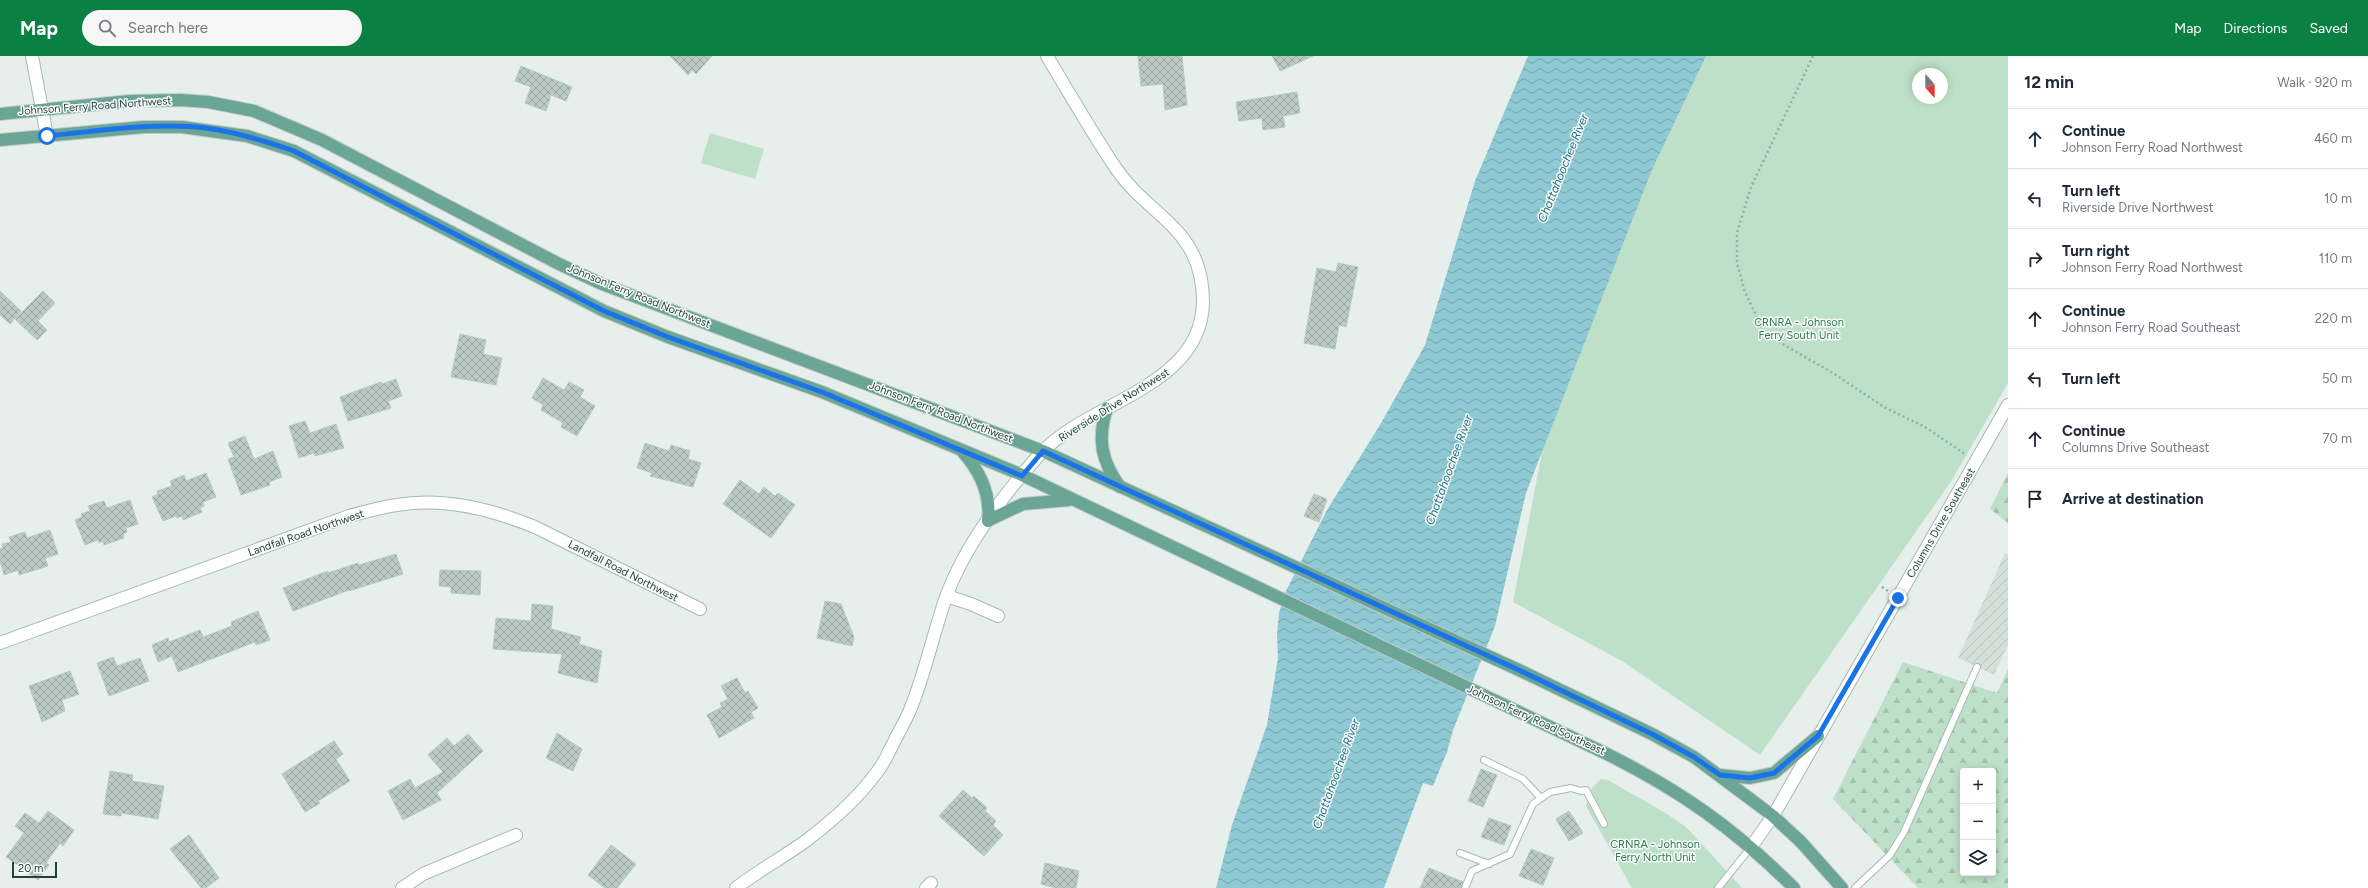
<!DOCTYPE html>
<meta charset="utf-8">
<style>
:root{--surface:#fff;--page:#f6f6f7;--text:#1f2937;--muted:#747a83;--line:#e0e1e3;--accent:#0b8043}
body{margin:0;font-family:Figtree,sans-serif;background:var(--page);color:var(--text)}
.controls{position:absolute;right:12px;bottom:12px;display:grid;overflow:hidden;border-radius:4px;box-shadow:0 2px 10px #0003}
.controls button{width:36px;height:36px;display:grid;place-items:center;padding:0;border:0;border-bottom:1px solid var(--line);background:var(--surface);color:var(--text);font:20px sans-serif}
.compass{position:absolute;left:1912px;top:12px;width:36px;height:36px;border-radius:50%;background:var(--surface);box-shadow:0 2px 10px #0003;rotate:159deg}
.scale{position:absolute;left:12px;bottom:10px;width:45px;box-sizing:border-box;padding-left:4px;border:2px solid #24423a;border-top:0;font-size:11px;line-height:14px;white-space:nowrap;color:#24423a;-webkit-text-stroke:3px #f7fbf9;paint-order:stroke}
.stop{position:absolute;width:12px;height:12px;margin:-9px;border:3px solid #1a73e8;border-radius:50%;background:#fff}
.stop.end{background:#1a73e8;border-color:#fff;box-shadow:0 1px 4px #0008}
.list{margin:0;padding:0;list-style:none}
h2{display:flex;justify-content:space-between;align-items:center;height:52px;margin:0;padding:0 16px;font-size:17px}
h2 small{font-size:13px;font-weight:400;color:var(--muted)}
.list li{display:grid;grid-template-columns:26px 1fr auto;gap:12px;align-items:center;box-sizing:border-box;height:60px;padding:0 16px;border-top:1px solid var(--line)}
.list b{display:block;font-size:15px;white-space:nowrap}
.list p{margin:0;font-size:13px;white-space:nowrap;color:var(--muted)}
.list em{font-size:13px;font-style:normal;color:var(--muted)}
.icon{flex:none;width:22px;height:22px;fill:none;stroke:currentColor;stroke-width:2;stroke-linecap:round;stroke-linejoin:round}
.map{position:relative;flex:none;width:2008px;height:832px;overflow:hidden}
header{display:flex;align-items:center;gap:24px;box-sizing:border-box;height:56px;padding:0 20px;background:var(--accent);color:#fff}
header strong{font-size:19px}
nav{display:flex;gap:22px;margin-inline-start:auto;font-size:14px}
.search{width:280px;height:36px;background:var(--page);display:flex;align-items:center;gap:10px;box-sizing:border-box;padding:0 14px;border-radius:22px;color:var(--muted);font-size:15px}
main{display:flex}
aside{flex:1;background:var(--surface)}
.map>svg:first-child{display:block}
</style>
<header>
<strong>Map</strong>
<div class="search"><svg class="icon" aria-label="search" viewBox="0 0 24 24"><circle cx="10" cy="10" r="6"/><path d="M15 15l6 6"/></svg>Search here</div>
<nav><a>Map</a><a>Directions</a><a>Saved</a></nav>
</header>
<main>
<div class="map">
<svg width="2008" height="832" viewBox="0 0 2008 832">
<defs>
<pattern id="industrial-furrows" width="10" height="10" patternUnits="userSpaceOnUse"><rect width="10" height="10" fill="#d4dfda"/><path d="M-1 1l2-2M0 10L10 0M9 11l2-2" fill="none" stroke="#b6c1bc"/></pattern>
<pattern id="forest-firs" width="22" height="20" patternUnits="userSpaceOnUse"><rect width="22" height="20" fill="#bfe0c8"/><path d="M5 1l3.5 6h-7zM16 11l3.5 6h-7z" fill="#a4c1ad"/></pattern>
<pattern id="water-waves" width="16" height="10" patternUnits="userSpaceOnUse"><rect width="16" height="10" fill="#8ec9d4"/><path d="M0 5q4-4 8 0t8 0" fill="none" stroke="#74a5ad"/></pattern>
<pattern id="building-cross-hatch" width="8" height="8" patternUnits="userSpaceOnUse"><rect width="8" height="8" fill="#bbcac4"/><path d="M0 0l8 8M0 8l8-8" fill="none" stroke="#98a6a0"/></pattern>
</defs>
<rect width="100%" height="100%" fill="#e6efeb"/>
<polygon fill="url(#industrial-furrows)" points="2005,497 2008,498 2008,589 1994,619 1958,602"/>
<g fill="url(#forest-firs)" fill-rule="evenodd">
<polygon points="2008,417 2008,467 1990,453"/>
<path d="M1903,606L1997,637L2008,613V832H1918L1833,743ZM1963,715H1993V817H1963Z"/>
</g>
<g fill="#bfe0c8" fill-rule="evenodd">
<path d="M1684,0H2008V327L1952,424L1760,699L1622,605L1513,546L1559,309ZM1918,18H1942V42H1918Z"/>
<polygon points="710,77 764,93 755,123 701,107"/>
<polygon points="1601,723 1608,724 1667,758 1686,771 1742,832 1632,832 1586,750 1589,735"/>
</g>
<polygon fill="url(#water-waves)" points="1528,0 1706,0 1651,116 1526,437 1495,570 1453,674 1447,696 1433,730 1423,727 1384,832 1216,832 1232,769 1267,669 1278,602 1277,580 1279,557 1286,535 1327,454 1380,369 1425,289 1475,125"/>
<g fill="url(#building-cross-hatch)" stroke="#b8c9c2">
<polygon points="670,0 712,0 696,18 692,14 688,19"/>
<polygon points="1138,0 1182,0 1187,49 1165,54 1163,28 1141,30"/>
<polygon points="1272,0 1313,0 1280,15"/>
<polygon points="521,10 572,31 566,45 551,39 546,55 525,47 531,31 515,25"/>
<polygon points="1297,36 1300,57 1283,60 1285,71 1263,74 1262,62 1239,65 1236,46"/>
<polygon points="1338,207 1358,211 1346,271 1339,269 1335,293 1304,287 1317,212 1336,216"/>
<polygon points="0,235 21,255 10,268 0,259"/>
<polygon points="43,235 55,247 38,265 47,274 37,284 15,263"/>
<polygon points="460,278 486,284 483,298 502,302 496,329 451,321"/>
<polygon points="543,322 564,334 569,326 584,334 580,341 595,350 577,380 561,371 563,367 541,354 543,349 532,342"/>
<polygon points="396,323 402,340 388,345 391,352 348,365 340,341 381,326 382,328"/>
<polygon points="305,365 310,377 336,368 344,392 315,400 314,397 299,402 289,370"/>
<polygon points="245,380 254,403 273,395 282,421 269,426 270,429 241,439 228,403 234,401 228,387"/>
<polygon points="645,387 669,395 671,389 690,395 688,403 701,407 693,431 650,420 652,417 637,412"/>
<polygon points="206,417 216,441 203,446 204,450 200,452 202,456 183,464 182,460 177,462 176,460 163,465 152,441 158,438 157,435 172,430 170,425 184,419 186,425"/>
<polygon points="740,424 759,438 764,431 775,440 778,437 795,449 771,482 723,448"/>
<polygon points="1314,438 1327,443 1319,466 1304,460"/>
<polygon points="130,444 138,468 126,472 127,476 123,478 124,482 104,489 103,485 99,487 98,484 85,489 75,464 82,461 81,458 90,455 88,450 104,445 107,452"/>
<polygon points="50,474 58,498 45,502 48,510 19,519 18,514 4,519 0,505 0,493 3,492 2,488 11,486 9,481 25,476 27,482"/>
<polygon points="396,498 403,518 349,535 349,534 293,555 283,532 328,515 328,517 358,507 359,509"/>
<polygon points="440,514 481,515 480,539 451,537 451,531 439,530"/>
<polygon points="825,545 841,548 854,581 852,590 817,582"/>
<polygon points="532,548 553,550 551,573 581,581 579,588 602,595 597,627 558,617 562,598 493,593 496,562 531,565"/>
<polygon points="258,555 270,584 256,589 255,586 178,616 172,600 158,606 152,589 168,582 169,586 200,574 203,581 232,570 231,566"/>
<polygon points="113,601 117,610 140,602 149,625 109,640 97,607"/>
<polygon points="70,615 79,638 62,644 65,655 42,666 29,630"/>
<polygon points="737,622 745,637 748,635 758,652 751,656 754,662 719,682 707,659 722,651 720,647 728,643 721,630"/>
<polygon points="557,677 582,693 573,715 546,702"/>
<polygon points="468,678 483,695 437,737 441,744 403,764 388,735 410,723 415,732 443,716 428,699 447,682 454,690"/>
<polygon points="334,685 343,698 336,703 350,725 318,745 320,747 305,756 282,718"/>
<polygon points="1481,713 1497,719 1483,751 1468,745"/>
<polygon points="110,715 133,719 132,725 164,730 158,763 121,757 121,760 103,758"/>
<polygon points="963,734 972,742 974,740 987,752 985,755 996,765 993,769 1003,779 984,800 939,760"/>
<polygon points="48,755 74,774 63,790 60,787 46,807 49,809 38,824 6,801 24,777 15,770 25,757 39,767"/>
<polygon points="1569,755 1583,777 1569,785 1556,763"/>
<polygon points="1489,762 1511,770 1504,789 1481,781"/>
<polygon points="189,779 219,822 206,832 201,832 170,793"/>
<polygon points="611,789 636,808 617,832 605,832 588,819"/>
<polygon points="1531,793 1554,802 1543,829 1519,820"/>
<polygon points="1045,807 1079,815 1076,832 1056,832 1041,828"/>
<polygon points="1429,812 1463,826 1461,832 1420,832"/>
</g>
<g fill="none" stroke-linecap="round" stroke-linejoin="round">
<defs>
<g id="service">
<polyline points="1484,704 1523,723 1541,742"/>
<polyline points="1460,797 1489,808"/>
<polyline points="1465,832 1472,815 1510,798 1533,748 1550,736 1571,732 1581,735 1586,734 1604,768"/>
<polyline points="1718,832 1751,791"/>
<polyline points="1855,832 1890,799 1904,776 1977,611"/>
</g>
<g id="minor">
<polyline points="32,0 47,80"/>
<polyline points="947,540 971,548 998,560"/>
<path d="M0,587L349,460C365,456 381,451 397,449C444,441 491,453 535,471L700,553"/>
<polyline points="1751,791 1773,760 2008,349"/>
<polyline points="402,832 423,818 516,779"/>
<polyline points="926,832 931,827"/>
</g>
<path id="tertiary" d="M736,832C759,814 784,801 807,784C832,765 859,741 877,716C884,708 888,697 893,688C898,677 905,666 910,654C925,618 933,578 946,541C964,491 1005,436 1041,397C1090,345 1202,331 1203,246C1203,171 1149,162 1115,111C1091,75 1069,37 1047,0"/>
<g id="primary">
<polyline points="0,58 130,45 180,44 208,46 254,55 322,84 559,208 602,228 1043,395 1521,615 1652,678 1694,701 1773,760 1801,786 1842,832"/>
<path d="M0,84L144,71H182L247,80L294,95L604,255L668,281L822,336L1022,419L1607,698C1681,735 1735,773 1794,832"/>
<path d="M1107,352C1097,382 1101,405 1120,431"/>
<path d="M962,395C980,415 991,438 988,465"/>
<polyline points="989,464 1023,448 1069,444"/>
<polyline points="1720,719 1750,722 1774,717 1818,680"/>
</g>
</defs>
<use href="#service" stroke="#a8b8b2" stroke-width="8"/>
<use href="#minor" stroke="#a8b8b2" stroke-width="14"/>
<use href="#tertiary" stroke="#a8b8b2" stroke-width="14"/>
<use href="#primary" stroke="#c2cac8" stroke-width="14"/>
<g stroke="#86b3a5" stroke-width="2.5" stroke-dasharray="2 3" stroke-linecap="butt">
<polyline points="1813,0 1751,131 1737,177 1737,207 1745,236 1765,278 1833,317 1884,351 1925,371 1965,398"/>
<polyline points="1882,531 1888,535"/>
</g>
<use href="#service" stroke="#fff" stroke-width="6"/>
<use href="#minor" stroke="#fff" stroke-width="12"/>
<use href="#tertiary" stroke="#fff" stroke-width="12"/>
<use href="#primary" stroke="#6aa596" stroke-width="12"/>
</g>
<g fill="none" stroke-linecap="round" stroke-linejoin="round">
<path stroke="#1a73e8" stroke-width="5" d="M47,80C99,75 153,66 206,72C236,76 265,85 294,95L604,255L668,281L822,336L1022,420L1043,395L1521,615L1652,678L1694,701L1720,719L1750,722L1774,717L1818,680L1898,542"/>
</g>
<g text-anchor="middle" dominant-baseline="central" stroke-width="3" stroke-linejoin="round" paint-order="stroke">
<g font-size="11" fill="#24423a" stroke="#f7fbf9">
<text transform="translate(95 50) rotate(-4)">Johnson Ferry Road Northwest</text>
<text transform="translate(639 240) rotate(22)">Johnson Ferry Road Northwest</text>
<text transform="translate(1114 349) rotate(-32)">Riverside Drive Northwest</text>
<text transform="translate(941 356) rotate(21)">Johnson Ferry Road Northwest</text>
<text transform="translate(1941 467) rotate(-60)">Columns Drive Southeast</text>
<text transform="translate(306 477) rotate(-19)">Landfall Road Northwest</text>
<text transform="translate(623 515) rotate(27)">Landfall Road Northwest</text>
<text transform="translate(1536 664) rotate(25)">Johnson Ferry Road Southeast</text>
</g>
<g font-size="11" fill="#2d7a4b" stroke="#f7fbf9">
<text x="1799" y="266">CRNRA - Johnson<tspan x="1799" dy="13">Ferry South Unit</tspan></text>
<text x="1655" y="788">CRNRA - Johnson<tspan x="1655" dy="13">Ferry North Unit</tspan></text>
</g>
<g font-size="12" font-style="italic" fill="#1c6f80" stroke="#f7fbf9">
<text transform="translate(1563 112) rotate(-68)">Chattahoochee River</text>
<text transform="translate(1449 414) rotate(-70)">Chattahoochee River</text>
<text transform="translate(1336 718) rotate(-70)">Chattahoochee River</text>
</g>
</g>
</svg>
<div class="controls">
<button>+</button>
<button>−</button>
<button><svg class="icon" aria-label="layers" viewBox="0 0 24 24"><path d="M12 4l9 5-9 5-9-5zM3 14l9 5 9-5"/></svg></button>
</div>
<svg class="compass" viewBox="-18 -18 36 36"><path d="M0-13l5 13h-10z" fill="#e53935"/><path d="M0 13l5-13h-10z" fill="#747a83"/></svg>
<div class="scale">20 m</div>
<div class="stop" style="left:47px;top:80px"></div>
<div class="stop end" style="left:1898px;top:542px"></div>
</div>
<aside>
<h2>12 min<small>Walk · 920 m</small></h2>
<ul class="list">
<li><svg class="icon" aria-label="ahead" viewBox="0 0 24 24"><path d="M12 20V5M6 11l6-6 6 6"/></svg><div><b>Continue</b><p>Johnson Ferry Road Northwest</p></div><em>460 m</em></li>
<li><svg class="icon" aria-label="left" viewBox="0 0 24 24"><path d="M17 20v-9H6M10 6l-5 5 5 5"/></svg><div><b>Turn left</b><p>Riverside Drive Northwest</p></div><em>10 m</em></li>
<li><svg class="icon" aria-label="right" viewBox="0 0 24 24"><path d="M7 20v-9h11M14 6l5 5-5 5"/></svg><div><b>Turn right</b><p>Johnson Ferry Road Northwest</p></div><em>110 m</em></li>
<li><svg class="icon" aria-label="ahead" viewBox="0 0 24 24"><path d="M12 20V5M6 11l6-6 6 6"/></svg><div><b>Continue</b><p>Johnson Ferry Road Southeast</p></div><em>220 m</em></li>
<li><svg class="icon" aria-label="left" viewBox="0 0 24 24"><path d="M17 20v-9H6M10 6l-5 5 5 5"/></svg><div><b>Turn left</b></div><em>50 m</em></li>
<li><svg class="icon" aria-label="ahead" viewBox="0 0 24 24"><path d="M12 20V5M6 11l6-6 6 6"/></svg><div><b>Continue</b><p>Columns Drive Southeast</p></div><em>70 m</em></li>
<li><svg class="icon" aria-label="arrive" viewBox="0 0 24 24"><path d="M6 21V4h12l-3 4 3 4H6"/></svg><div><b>Arrive at destination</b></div></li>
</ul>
</aside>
</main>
